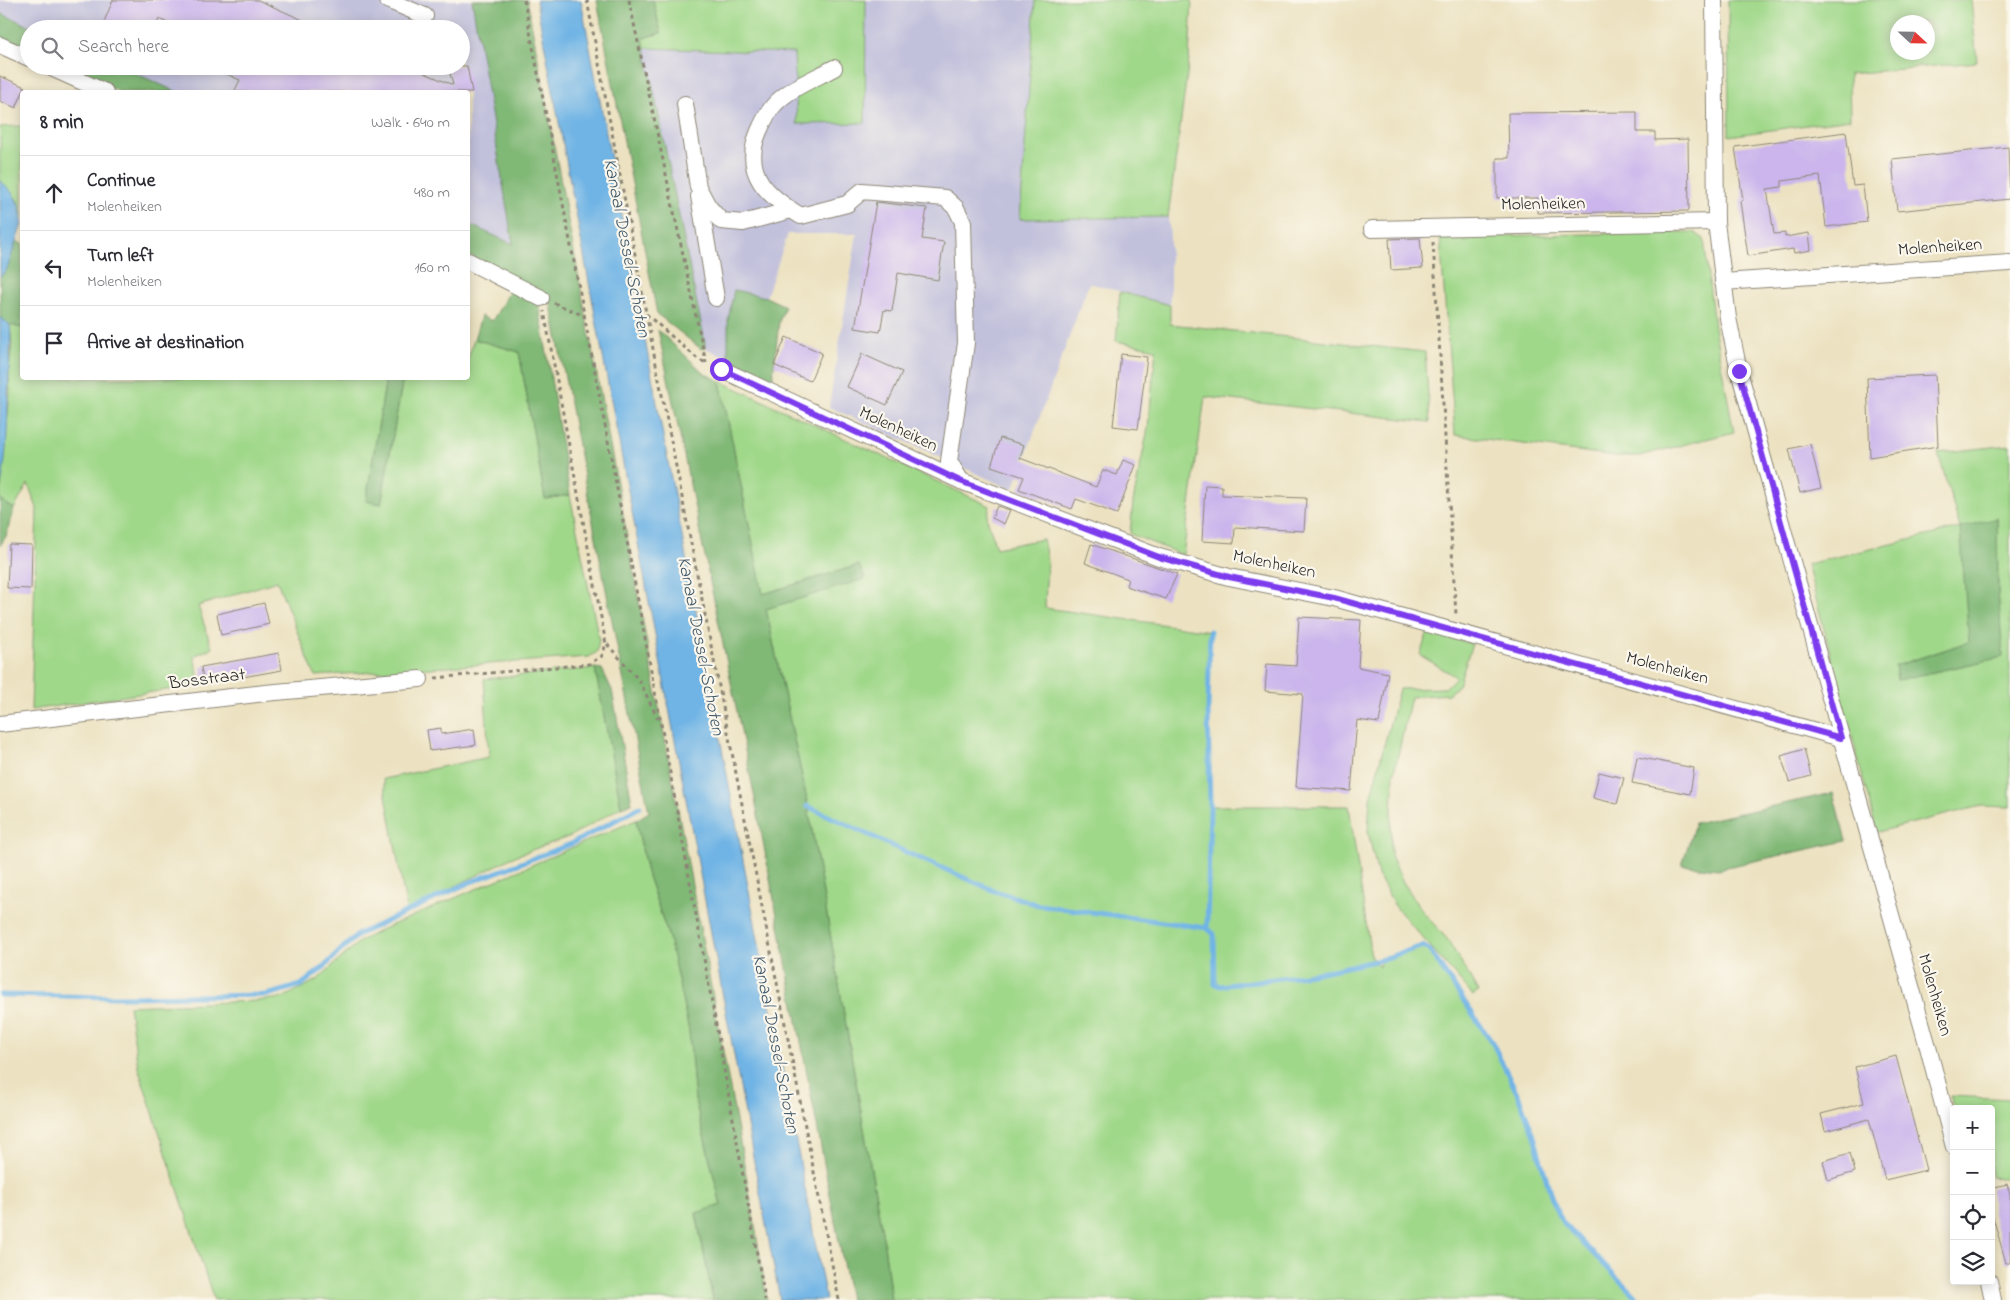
<!DOCTYPE html>
<meta charset="utf-8">
<style>
:root{--surface:#fff;--page:#f7f7f7;--text:#2b2b33;--muted:#7c7c81;--line:#e1e1e2}
body{margin:0;font-family:"Indie Flower",sans-serif;background:var(--page);color:var(--text)}
.controls{position:absolute;right:15px;bottom:15px;display:grid;overflow:hidden;border-radius:5px;box-shadow:0 2px 12px #0003}
.controls button{width:45px;height:45px;display:grid;place-items:center;padding:0;border:0;border-bottom:1px solid var(--line);background:var(--surface);color:var(--text);font:25px sans-serif}
.compass{position:absolute;left:1890px;top:15px;width:45px;height:45px;border-radius:50%;background:var(--surface);box-shadow:0 2px 12px #0003;rotate:112deg}
.stop{position:absolute;width:15px;height:15px;margin:-11px;border:4px solid #7c3aed;border-radius:50%;background:#fff}
.stop.end{background:#7c3aed;border-color:#fff;box-shadow:0 1px 5px #0008}
.list{margin:0;padding:0;list-style:none}
h2{display:flex;justify-content:space-between;align-items:center;height:65px;margin:0;padding:0 20px;font-size:21px}
h2 small{font-size:16px;font-weight:400;color:var(--muted)}
.list li{display:grid;grid-template-columns:32px 1fr auto;gap:15px;align-items:center;box-sizing:border-box;height:75px;padding:0 20px;border-top:1px solid var(--line)}
.list b{display:block;font-size:19px;white-space:nowrap}
.list p{margin:0;font-size:16px;white-space:nowrap;color:var(--muted)}
.list em{font-size:16px;font-style:normal;color:var(--muted)}
.icon{flex:none;width:28px;height:28px;fill:none;stroke:currentColor;stroke-width:2;stroke-linecap:round;stroke-linejoin:round}
.map{position:relative;flex:none;width:2010px;height:1300px;overflow:hidden}
.search{position:absolute;background:var(--surface);box-shadow:0 2px 12px #0003;left:20px;top:20px;width:450px;height:55px;display:flex;align-items:center;gap:12px;box-sizing:border-box;padding:0 18px;border-radius:28px;color:var(--muted);font-size:19px}
.panel{position:absolute;background:var(--surface);box-shadow:0 2px 12px #0003;left:20px;top:90px;width:450px;height:290px;border-radius:5px}
.map>svg:first-child{display:block}
</style>
<div class="map">
<svg width="2010" height="1300" viewBox="0 0 2010 1300">
<rect width="100%" height="100%" fill="#fbf7ec"/>
<filter id="ink" filterUnits="userSpaceOnUse"><feTurbulence type="fractalNoise" baseFrequency=".02" numOctaves="2"/><feDisplacementMap in="SourceGraphic" scale="10" xChannelSelector="R" yChannelSelector="G"/><feConvolveMatrix kernelMatrix="1 2 1 2 8 2 1 2 1" color-interpolation-filters="sRGB"/></filter>
<filter id="wash" filterUnits="userSpaceOnUse"><feTurbulence type="fractalNoise" baseFrequency=".0096" numOctaves="4" result="noise"/><feDisplacementMap in="SourceGraphic" scale="20" xChannelSelector="R" yChannelSelector="G"/><feGaussianBlur stdDeviation="1.12" result="paint"/><feColorMatrix in="noise" values="0 0 0 0 0 0 0 0 0 0 0 0 0 0 0 0 0 1.4 0 .05"/><feComposite in="paint" operator="in"/></filter>
<g filter="url(#wash)">
<rect width="100%" height="100%" fill="#ece2c1"/>
<g fill="#c2c1dc">
<polygon points="0,0 472,0 513,245 468,224 468,92 177,92 119,66 461,66 461,29 36,29 0,13"/>
<polygon points="866,0 1035,0 1020,219 1168,217 1170,235 1170,305 1089,283 1013,490 829,407 857,234 788,234 766,297 734,290 728,320 728,359 706,348 645,48 794,53 865,122"/>
</g>
<g fill="#a0d88a" stroke="#66825a" fill-rule="evenodd">
<polygon points="653,0 866,0 865,123 797,124 794,53 645,48 643,38 661,33"/>
<polygon points="1035,0 1192,0 1189,59 1168,217 1020,219"/>
<path d="M1728,0H1971L1977,62L1849,74L1850,119L1729,136ZM1898,22H1928V52H1898Z"/>
<polygon points="22,126 22,217 18,201 0,181 0,127"/>
<polygon points="1694,232 1704,239 1714,327 1734,432 1639,456 1615,456 1455,435 1440,237"/>
<polygon points="1120,292 1170,305 1170,324 1425,352 1430,422 1205,397 1183,555 1130,534 1133,502 1148,428 1156,349 1116,341"/>
<polygon points="10,325 22,328 22,378 386,378 366,501 381,504 403,378 468,378 468,359 474,339 519,352 545,499 570,495 599,640 597,652 589,657 315,676 277,581 198,606 212,648 194,656 200,685 31,710 37,508 28,484 14,509 0,499 10,393 9,371 12,345"/>
<polygon points="720,381 990,506 987,518 996,548 1043,539 1047,560 1045,608 1210,631 1208,708 1210,806 1349,806 1371,957 1379,967 1380,960 1423,946 1430,951 1493,1044 1519,1097 1533,1133 1552,1199 1563,1223 1639,1300 891,1300 884,1244 806,795 766,609 865,578 859,565 763,594"/>
<path d="M2010,445V807L1981,806L1877,832L1807,564L1960,528L1938,453ZM1997,519L1998,591L2002,657L1897,680L1895,666L1969,642Z"/>
<polygon points="1428,631 1472,644 1458,686 1448,694 1411,697 1394,773 1391,827 1391,855 1403,882 1424,913 1448,940 1478,992 1473,996 1395,906 1378,875 1368,832 1370,799 1399,689 1445,688 1456,677 1420,655"/>
<polygon points="595,668 621,807 571,836 515,856 407,911 383,779 489,757 484,679"/>
<polygon points="636,820 647,873 669,938 689,1031 695,1100 721,1205 696,1214 713,1300 214,1300 138,1067 129,1006 256,1001 282,998 317,980 360,941 383,929"/>
<polygon points="1950,1096 2010,1099 2010,1179 1991,1177 1991,1109 1954,1109"/>
</g>
<g fill="#80b876" stroke="#567250">
<polygon points="472,0 527,0 751,1201 767,1300 713,1300 696,1213 721,1205 695,1100 689,1031 669,938 647,873 636,820 649,812 549,295 468,255 468,224 513,244"/>
<polygon points="597,0 653,0 661,33 643,38 706,348 701,349 657,314"/>
<polygon points="0,13 36,29 29,29 29,51 0,38"/>
<polygon points="62,66 119,66 177,92 120,92"/>
<polygon points="16,241 22,244 22,328 10,325 0,317 0,277 7,269"/>
<polygon points="734,290 766,297 785,306 779,322 772,383 740,369 728,359 728,320"/>
<polygon points="510,291 539,305 570,495 545,499 519,352 474,339 481,316 492,321"/>
<polygon points="658,330 704,373 720,381 763,594 859,565 865,579 766,609 806,795 884,1244 891,1300 850,1300 753,789"/>
<polygon points="386,378 403,378 381,504 366,501"/>
<polygon points="0,499 14,509 6,536 0,546"/>
<polygon points="1997,518 1998,591 2003,657 1897,680 1895,666 1969,642 1960,528"/>
<polygon points="595,668 602,669 612,690 632,803 621,807"/>
<polygon points="1833,793 1846,841 1718,869 1682,865 1695,823"/>
</g>
<g fill="#6fb4e5" stroke="#4d7088">
<polygon points="536,0 581,0 826,1300 780,1300"/>
<path d="M0,181C13,190 23,207 22,224L7,269L0,277Z"/>
<path d="M0,317L10,325C12,342 9,355 9,372C7,410 9,451 0,489Z"/>
</g>
<g fill="none" stroke-linecap="round" stroke-linejoin="round">
<g stroke="#6fb4e5" stroke-width="5">
<polyline points="807,806 912,855 995,891 1039,905 1207,928 1214,934 1215,984 1220,986 1312,974 1380,960 1423,946 1430,951 1493,1044 1519,1097 1533,1133 1552,1199 1563,1223 1639,1300"/>
<polyline points="1207,928 1210,806 1208,708 1210,631"/>
<polyline points="0,995 119,997 267,995 301,985 324,967 343,948 359,934 468,883 571,844 640,807"/>
</g>
</g>
<g id="blocks">
<g fill="#cbb5ec">
<polygon points="113,0 258,0 323,29 181,29 159,19 155,29 101,29"/>
<polygon points="208,66 408,66 453,85 448,66 467,66 472,92 234,92 240,80"/>
<polygon points="0,76 25,87 16,108 0,101"/>
<polygon points="1637,112 1637,132 1655,132 1655,140 1688,139 1689,211 1538,213 1538,198 1497,198 1497,158 1509,158 1508,113"/>
<polygon points="1846,132 1853,186 1863,185 1867,222 1826,227 1820,176 1782,181 1782,187 1767,189 1774,234 1785,233 1785,237 1809,233 1811,250 1794,253 1793,249 1748,256 1740,201 1743,200 1735,147"/>
<polygon points="2008,147 2010,199 1897,211 1892,159"/>
<polygon points="876,202 927,208 922,239 944,242 938,280 898,273 892,311 884,310 880,332 855,328"/>
<polygon points="1420,238 1423,268 1391,270 1389,239"/>
<polygon points="786,337 822,353 810,381 774,365"/>
<polygon points="862,354 902,372 887,405 847,387"/>
<polygon points="1121,354 1147,357 1138,429 1113,426"/>
<polygon points="1935,375 1938,446 1870,457 1867,378"/>
<polygon points="1000,438 1024,445 1020,458 1096,487 1103,470 1117,475 1123,460 1136,465 1117,514 1076,499 1072,509 1019,489 1024,477 991,466"/>
<polygon points="1810,444 1821,488 1800,493 1789,449"/>
<polygon points="1205,485 1222,486 1222,495 1306,498 1304,531 1235,527 1234,543 1202,541"/>
<polygon points="997,506 1010,510 1004,524 992,518"/>
<polygon points="9,544 32,545 31,589 7,588"/>
<polygon points="1091,544 1177,574 1166,599 1126,586 1128,579 1085,563"/>
<polygon points="264,603 269,624 221,635 217,614"/>
<polygon points="1299,617 1361,620 1358,667 1388,673 1379,723 1357,720 1351,791 1296,787 1303,694 1265,691 1267,664 1296,666"/>
<polygon points="279,653 282,670 204,684 201,667"/>
<polygon points="441,728 441,734 474,729 476,745 430,751 427,730"/>
<polygon points="1804,749 1811,776 1789,782 1781,756"/>
<polygon points="1637,757 1694,768 1690,794 1632,783"/>
<polygon points="1599,772 1624,778 1617,804 1593,798"/>
<polygon points="1896,1056 1926,1170 1885,1180 1869,1119 1825,1131 1821,1114 1864,1103 1855,1067"/>
<polygon points="1850,1153 1855,1172 1828,1180 1823,1161"/>
<polygon points="2007,1184 2010,1195 2010,1263 2006,1263 1991,1210 1991,1188"/>
</g>
</g>
</g>
<g filter="url(#ink)">
<use href="#blocks" fill-opacity="0" stroke="#8c8676" stroke-width="1"/>
<g fill="none" stroke-linecap="round" stroke-linejoin="round">
<defs>
<g id="minor">
<polyline points="387,0 425,16"/>
<polyline points="1714,0 1716,222 1728,318 1739,371 1761,451 1928,1047 1954,1147"/>
<polyline points="0,45 29,58"/>
<polyline points="47,66 105,92"/>
<path d="M834,68C814,79 790,88 775,104C768,111 763,122 759,131C741,173 767,196 801,216L847,204L862,191L945,198L956,208L963,222L966,343L949,461L961,481"/>
<polyline points="685,104 698,187 708,206 721,221 743,223 791,210"/>
<polyline points="699,196 716,298"/>
<polyline points="1372,229 1716,222"/>
<polyline points="468,261 541,298"/>
<polyline points="1723,282 2010,263"/>
<polyline points="721,369 961,481 1159,557 1229,577 1334,598 1841,738"/>
<polyline points="0,724 265,693 420,679"/>
<polyline points="1989,1281 1993,1300"/>
</g>
</defs>
<use href="#minor" stroke="#8c8676" stroke-width="18"/>
<g stroke="#8c8676" stroke-width="3" stroke-dasharray="4 4" stroke-linecap="butt">
<path d="M524,0C607,433 689,866 765,1300"/>
<polyline points="587,0 646,313 839,1300"/>
<polyline points="629,0 706,363"/>
<polyline points="1433,242 1456,615"/>
<polyline points="554,303 585,316"/>
<polyline points="646,314 699,360 707,363"/>
<polyline points="607,644 639,680 658,719"/>
<polyline points="435,678 589,664 602,656 606,644 544,311"/>
</g>
<use href="#minor" stroke="#fff" stroke-width="16"/>
</g>
</g>
<g fill="none" stroke-linecap="round" stroke-linejoin="round" filter="url(#ink)">
<polyline stroke="#7c3aed" stroke-width="6" points="721,369 960,481 1159,557 1229,577 1334,598 1841,738 1739,371"/>
</g>
<g text-anchor="middle" dominant-baseline="central" stroke-width="4.5" stroke-linejoin="round" paint-order="stroke">
<g font-size="18" fill="#2b2b2b" stroke="#fbf7ec">
<text transform="translate(1543 205) rotate(-1)">Molenheiken</text>
<text transform="translate(1940 248) rotate(-4)">Molenheiken</text>
<text transform="translate(898 430) rotate(25)">Molenheiken</text>
<text transform="translate(1274 565) rotate(12)">Molenheiken</text>
<text transform="translate(1667 669) rotate(15)">Molenheiken</text>
<text transform="translate(207 680) rotate(-7)">Bosstraat</text>
<text transform="translate(1934 995) rotate(74)">Molenheiken</text>
</g>
<g font-size="19" font-style="italic" fill="#435b6c" stroke="#fbf7ec">
<text transform="translate(626 248) rotate(79)">Kanaal Dessel-Schoten</text>
<text transform="translate(700 646) rotate(79)">Kanaal Dessel-Schoten</text>
<text transform="translate(775 1044) rotate(79)">Kanaal Dessel-Schoten</text>
</g>
</g>
</svg>
<div class="controls">
<button>+</button>
<button>−</button>
<button><svg class="icon" aria-label="locate" viewBox="0 0 24 24"><circle cx="12" cy="12" r="6"/><path d="M12 2v4M12 18v4M2 12h4M18 12h4"/></svg></button>
<button><svg class="icon" aria-label="layers" viewBox="0 0 24 24"><path d="M12 4l9 5-9 5-9-5zM3 14l9 5 9-5"/></svg></button>
</div>
<svg class="compass" viewBox="-18 -18 36 36"><path d="M0-13l5 13h-10z" fill="#e53935"/><path d="M0 13l5-13h-10z" fill="#7c7c81"/></svg>
<div class="stop" style="left:721px;top:369px"></div>
<div class="stop end" style="left:1739px;top:371px"></div>
<div class="search"><svg class="icon" aria-label="search" viewBox="0 0 24 24"><circle cx="10" cy="10" r="6"/><path d="M15 15l6 6"/></svg>Search here</div>
<section class="panel">
<h2>8 min<small>Walk · 640 m</small></h2>
<ul class="list">
<li><svg class="icon" aria-label="ahead" viewBox="0 0 24 24"><path d="M12 20V5M6 11l6-6 6 6"/></svg><div><b>Continue</b><p>Molenheiken</p></div><em>480 m</em></li>
<li><svg class="icon" aria-label="left" viewBox="0 0 24 24"><path d="M17 20v-9H6M10 6l-5 5 5 5"/></svg><div><b>Turn left</b><p>Molenheiken</p></div><em>160 m</em></li>
<li><svg class="icon" aria-label="arrive" viewBox="0 0 24 24"><path d="M6 21V4h12l-3 4 3 4H6"/></svg><div><b>Arrive at destination</b></div></li>
</ul>
</section>
</div>
